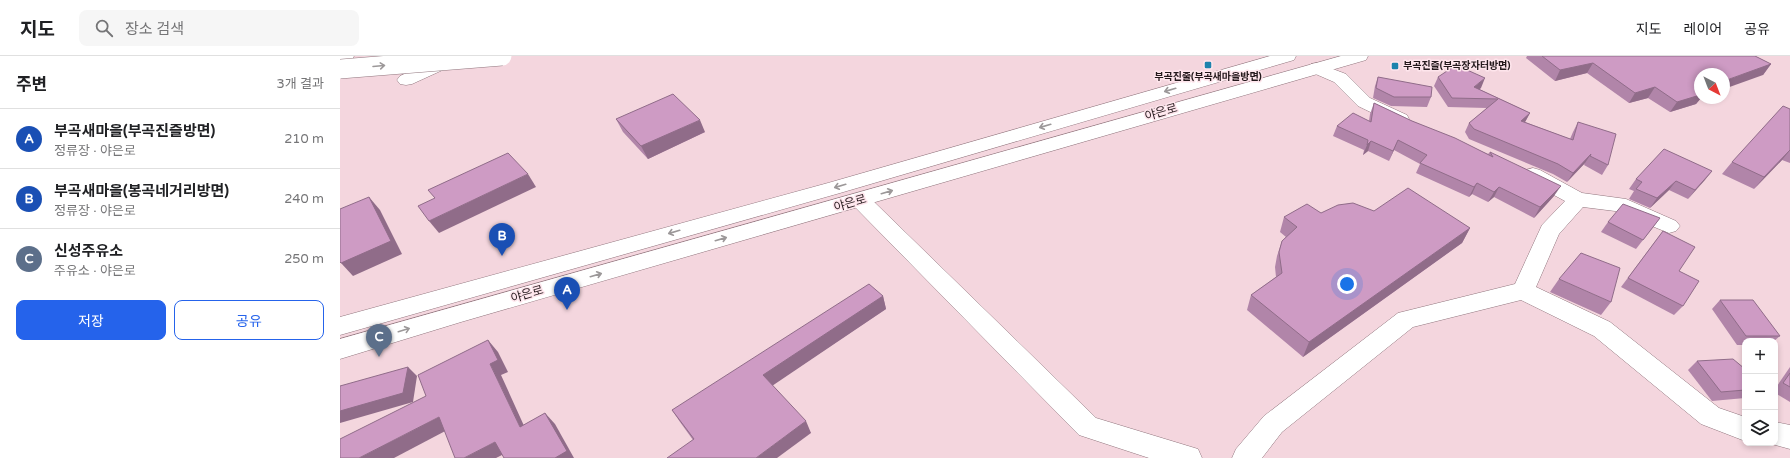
<!DOCTYPE html>
<html lang="ko">
<meta charset="utf-8">
<style>
:root{--surface:#fff;--page:#f6f6f6;--text:#202124;--muted:#757577;--line:#e0e0e0;--accent:#2563eb}
body{margin:0;font-family:"Varela Round","Noto Sans KR",sans-serif;background:var(--page);color:var(--text)}
.controls{position:absolute;right:12px;bottom:12px;display:grid;overflow:hidden;border-radius:8px;box-shadow:0 2px 6px #0003}
.controls button{width:36px;height:36px;display:grid;place-items:center;padding:0;border:0;border-bottom:1px solid var(--line);background:var(--surface);color:var(--text);font:20px sans-serif}
.compass{position:absolute;left:1354px;top:12px;width:36px;height:36px;border-radius:50%;background:var(--surface);box-shadow:0 2px 6px #0003;rotate:138deg}
.you{position:absolute;left:1007px;top:228px;width:14px;height:14px;margin:-10px;border:3px solid #fff;border-radius:50%;background:#1a73e8;box-shadow:0 0 0 6px #1a73e833}
.badge{display:grid;place-items:center;width:26px;height:26px;border-radius:50%;background:var(--accent);color:#fff;font-size:13px;font-weight:700}
.pin{position:absolute;translate:-50% -33px;filter:drop-shadow(0 1px 2px #0008)}
.pin::after{content:'';position:absolute;top:21px;width:14px;height:12px;background:inherit;clip-path:polygon(0 0,100% 0,50% 100%)}
.list{margin:0;padding:0;list-style:none}
h2{display:flex;justify-content:space-between;align-items:center;height:52px;margin:0;padding:0 16px;font-size:17px}
h2 small{font-size:13px;font-weight:400;color:var(--muted)}
.list li{display:grid;grid-template-columns:26px 1fr auto;gap:12px;align-items:center;box-sizing:border-box;height:60px;padding:0 16px;border-top:1px solid var(--line)}
.list b{display:block;font-size:15px;white-space:nowrap}
.list p{margin:0;font-size:13px;white-space:nowrap;color:var(--muted)}
.list em{font-size:13px;font-style:normal;color:var(--muted)}
.actions{display:flex;gap:8px;padding:12px 16px}
.actions a{flex:1;padding:9px 0;border:1px solid var(--accent);border-radius:8px;text-align:center;font-size:14px;color:var(--accent)}
.actions .main{background:var(--accent);color:#fff}
.icon{flex:none;width:22px;height:22px;fill:none;stroke:currentColor;stroke-width:2;stroke-linecap:round;stroke-linejoin:round}
.map{position:relative;flex:none;width:1450px;height:402px;overflow:hidden}
header{display:flex;align-items:center;gap:24px;box-sizing:border-box;height:56px;padding:0 20px;background:var(--surface);border-bottom:1px solid var(--line)}
header strong{font-size:19px}
nav{display:flex;gap:22px;margin-inline-start:auto;font-size:14px}
.search{width:280px;height:36px;background:var(--page);display:flex;align-items:center;gap:10px;box-sizing:border-box;padding:0 14px;border-radius:8px;color:var(--muted);font-size:15px}
main{display:flex}
aside{flex:1;background:var(--surface)}
.map>svg:first-child{display:block}
</style>
<header>
<strong>지도</strong>
<div class="search"><svg class="icon" aria-label="search" viewBox="0 0 24 24"><circle cx="10" cy="10" r="6"/><path d="M15 15l6 6"/></svg>장소 검색</div>
<nav><a>지도</a><a>레이어</a><a>공유</a></nav>
</header>
<main>
<aside>
<h2>주변<small>3개 결과</small></h2>
<ul class="list">
<li><span class="badge" style="background:#1a4fb4">A</span><div><b>부곡새마을(부곡진즐방면)</b><p>정류장 · 야은로</p></div><em>210 m</em></li>
<li><span class="badge" style="background:#1a4fb4">B</span><div><b>부곡새마을(봉곡네거리방면)</b><p>정류장 · 야은로</p></div><em>240 m</em></li>
<li><span class="badge" style="background:#5c6f8a">C</span><div><b>신성주유소</b><p>주유소 · 야은로</p></div><em>250 m</em></li>
</ul>
<div class="actions"><a class="main">저장</a><a>공유</a></div>
</aside>
<div class="map">
<svg width="1450" height="402" viewBox="0 0 1450 402">
<rect width="100%" height="100%" fill="#f4d6de"/>
<g fill="none" stroke-linecap="round" stroke-linejoin="round">
<defs>
<g id="minor">
<polygon points="0,0 14,0 12,4 0,7"/>
<polygon points="105,0 118,0 120,3 118,7 72,28 66,29 60,28 57,24 60,20"/>
<polygon points="977,7 1006,18 1030,42 1067,59 1069,63 1067,67 1060,69 1053,67 1018,50 994,26 971,16 968,12 971,8"/>
<polygon points="1193,112 1200,114 1242,137 1286,143 1336,165 1340,170 1336,175 1329,177 1275,155 1243,151 1219,178 1196,231 1270,266 1379,352 1405,361 1405,385 1361,368 1254,280 1181,244 1073,271 942,376 922,402 892,402 896,393 924,360 1058,257 1175,228 1202,169 1225,145 1186,124 1183,119 1186,114"/>
<polygon points="520,137 527,139 756,362 858,393 862,402 809,402 739,379 513,149 510,144 513,139"/>
<polygon points="1435,366 1450,369 1450,393 1428,387 1435,387"/>
</g>
<g id="major">
<polygon points="930,0 956,0 954,4 500,137 0,279 0,261 488,127"/>
<polygon points="1001,0 1028,0 1026,4 121,266 0,303 0,283"/>
</g>
</defs>
<use href="#minor" stroke="#91767e" stroke-width="1"/>
<use href="#major" stroke="#91767e" stroke-width="1"/>
<use href="#minor" fill="#fff" fill-rule="evenodd"/>
<use href="#major" fill="#fff" fill-rule="evenodd"/>
<defs>
<polyline id="highway-bridge" points="0,13 162,0"/>
</defs>
<use href="#highway-bridge" stroke="#91767e" stroke-width="20" stroke-linecap="butt"/>
<use href="#highway-bridge" stroke="#fff" stroke-width="19"/>
</g>
<g fill="#b185a9">
<polygon points="1187,0 1415,0 1431,8 1423,19 1384,18 1360,42 1361,42 1356,48 1330,56 1308,42 1289,47 1247,17 1215,25 1186,2"/>
<polygon points="1038,21 1091,41 1087,51 1051,50 1033,42 1035,30"/>
<polygon points="1098,21 1141,32 1139,33 1190,57 1185,66 1230,83 1233,76 1238,66 1268,109 1262,119 1244,109 1245,107 1227,126 1213,118 1129,83 1125,76 1129,67 1147,52 1108,51 1094,30"/>
<polygon points="1034,47 1072,65 1148,98 1150,96 1214,140 1194,162 1154,141 1148,146 1132,138 1129,141 1076,117 1080,108 1054,94 1049,105 1028,95 1023,99 1024,94 993,80 997,70 1029,65 1030,58"/>
<polygon points="1450,53 1450,107 1442,104 1414,133 1382,118 1392,106"/>
<polygon points="276,63 365,76 308,103 283,76"/>
<polygon points="1372,115 1348,143 1329,134 1310,152 1289,143 1294,135 1289,133 1296,123"/>
<polygon points="1034,155 1130,172 1122,187 963,301 907,254 911,239 936,221 935,211 937,200 942,185 946,181 940,176 944,161 981,157"/>
<polygon points="1320,162 1296,193 1261,176 1268,166"/>
<polygon points="1323,175 1339,215 1343,250 1334,259 1281,231"/>
<polygon points="1219,223 1271,246 1261,259 1210,236"/>
<polygon points="543,240 546,253 432,329 471,377 353,384 340,366 332,354"/>
<polygon points="1380,244 1440,280 1434,285 1405,285 1405,289 1397,289 1372,253"/>
<polygon points="1357,305 1405,313 1405,342 1372,345 1348,314"/>
<polygon points="1450,311 1450,346 1435,337 1435,333"/>
</g>
<g fill="#906c89">
<polygon points="1253,7 1247,17 1215,25 1220,14"/>
<polygon points="1431,8 1423,19 1384,33 1384,25"/>
<polygon points="1145,22 1141,32 1130,40 1134,31"/>
<polygon points="1315,31 1308,42 1289,47 1295,37"/>
<polygon points="1360,34 1360,42 1361,42 1356,48 1330,56 1337,46"/>
<polygon points="1190,57 1185,66 1181,65"/>
<polygon points="360,64 365,76 308,103 301,90"/>
<polygon points="1058,84 1054,94 1049,105 1053,95"/>
<polygon points="1031,85 1028,95 1023,99 1027,89"/>
<polygon points="1450,94 1442,104 1414,133 1424,121"/>
<polygon points="1251,98 1245,107 1227,126 1233,117"/>
<polygon points="1372,115 1365,124 1348,143 1355,134"/>
<polygon points="188,118 196,131 99,177 89,165"/>
<polygon points="1336,125 1329,134 1310,152 1317,142"/>
<polygon points="1137,127 1132,138 1129,141 1134,131"/>
<polygon points="1221,130 1214,140 1194,162 1200,151"/>
<polygon points="1159,131 1154,141 1148,146 1154,136"/>
<polygon points="29,141 40,154 62,198 13,220 1,207"/>
<polygon points="1130,172 1122,187 963,301 969,286"/>
<polygon points="543,240 546,253 429,332 423,319"/>
<polygon points="148,284 158,296 168,316 161,319 190,383 180,371 150,308"/>
<polygon points="68,311 77,320 73,346 0,367 0,355"/>
<polygon points="205,357 215,368 234,402 215,402"/>
<polygon points="99,361 111,372 54,402 19,402"/>
<polygon points="466,365 471,377 437,402 416,402"/>
<polygon points="155,386 166,397 156,402 124,402"/>
</g>
<g fill="#ce9bc4" stroke="#906c89">
<polygon points="1202,0 1415,0 1431,8 1384,25 1384,18 1360,18 1360,34 1358,34 1360,36 1360,39 1337,46 1315,31 1295,37 1253,7 1220,14"/>
<polygon points="1116,9 1145,22 1134,31 1190,57 1181,65 1233,84 1238,66 1276,78 1268,109 1250,100 1251,98 1233,117 1218,108 1134,73 1129,67 1158,43 1112,42 1098,21"/>
<polygon points="1038,21 1092,31 1091,41 1054,41 1036,32"/>
<polygon points="333,38 360,64 301,90 276,63"/>
<polygon points="1034,47 1072,65 1115,82 1153,101 1150,96 1221,130 1200,151 1159,131 1154,136 1137,127 1134,131 1080,107 1087,99 1058,84 1053,95 1031,85 1027,89 1028,84 997,70 1013,57 1031,66"/>
<polygon points="1443,50 1450,53 1450,94 1424,121 1392,106"/>
<polygon points="1324,93 1372,115 1355,134 1336,125 1317,142 1296,133 1302,126 1296,123"/>
<polygon points="168,97 188,118 89,165 78,150 95,142 88,134"/>
<polygon points="1068,132 1130,172 969,286 911,239 942,217 939,196 942,185 957,171 944,161 967,148 981,157 998,149 1013,147 1034,155"/>
<polygon points="29,141 51,185 1,207 0,206 0,153"/>
<polygon points="1283,148 1320,162 1303,184 1268,166"/>
<polygon points="1323,175 1355,191 1339,215 1359,225 1343,250 1288,222"/>
<polygon points="1241,197 1280,212 1271,246 1219,223"/>
<polygon points="529,228 543,240 423,319 466,365 416,402 327,402 354,383 332,354"/>
<polygon points="1380,244 1413,244 1440,280 1406,280"/>
<polygon points="148,284 158,304 150,308 180,371 205,357 227,395 215,402 164,402 155,386 124,402 115,402 99,361 19,402 0,402 0,383 86,340 78,319"/>
<polygon points="1393,303 1405,313 1405,334 1381,336 1357,305"/>
<polygon points="68,311 63,337 0,355 0,330"/>
<polygon points="1450,317 1450,331 1443,327"/>
</g>
<defs><path id="oneway-shaft" d="M-6 0H5M1.5-3L5.5 0L1.5 3" fill="none" stroke-width="1.6" stroke-linecap="round" stroke-linejoin="round"/></defs>
<g stroke="#9c9899">
<use href="#oneway-shaft" transform="translate(39 10) rotate(-5)"/>
<use href="#oneway-shaft" transform="translate(830 34) rotate(164)"/>
<use href="#oneway-shaft" transform="translate(705 70) rotate(164)"/>
<use href="#oneway-shaft" transform="translate(500 130) rotate(164)"/>
<use href="#oneway-shaft" transform="translate(547 136) rotate(-16)"/>
<use href="#oneway-shaft" transform="translate(334 176) rotate(164)"/>
<use href="#oneway-shaft" transform="translate(381 183) rotate(-16)"/>
<use href="#oneway-shaft" transform="translate(256 219) rotate(-16)"/>
<use href="#oneway-shaft" transform="translate(64 274) rotate(-17)"/>
</g>
<g fill="#1d83ad" stroke="#fee5ec" stroke-width="1.5">
<rect x="864" y="5" width="8" height="8" rx="2"/>
<rect x="1051" y="6" width="8" height="8" rx="2"/>
</g>
<g text-anchor="middle" dominant-baseline="central" stroke-width="3" stroke-linejoin="round" paint-order="stroke">
<g font-size="10" font-weight="bold" fill="#24191c" stroke="#fee5ec" text-anchor="start">
<text x="1063" y="10">부곡진즐(부곡장자터방면)</text>
<text x="868" y="21" text-anchor="middle">부곡진줄(부곡새마을방면)</text>
</g>
<g font-size="12" fill="#24191c" stroke="#fee5ec">
<text transform="translate(821 56) rotate(-16)">야은로</text>
<text transform="translate(510 147) rotate(-16)">야은로</text>
<text transform="translate(187 238) rotate(-16)">야은로</text>
</g>
</g>
</svg>
<div class="controls">
<button>+</button>
<button>−</button>
<button><svg class="icon" aria-label="layers" viewBox="0 0 24 24"><path d="M12 4l9 5-9 5-9-5zM3 14l9 5 9-5"/></svg></button>
</div>
<svg class="compass" viewBox="-18 -18 36 36"><path d="M0-13l5 13h-10z" fill="#e53935"/><path d="M0 13l5-13h-10z" fill="#757577"/></svg>
<div class="you"></div>
<div class="pin badge" style="left:227px;top:254px;background:#1a4fb4">A</div>
<div class="pin badge" style="left:162px;top:200px;background:#1a4fb4">B</div>
<div class="pin badge" style="left:39px;top:301px;background:#5c6f8a">C</div>
</div>
</main>
